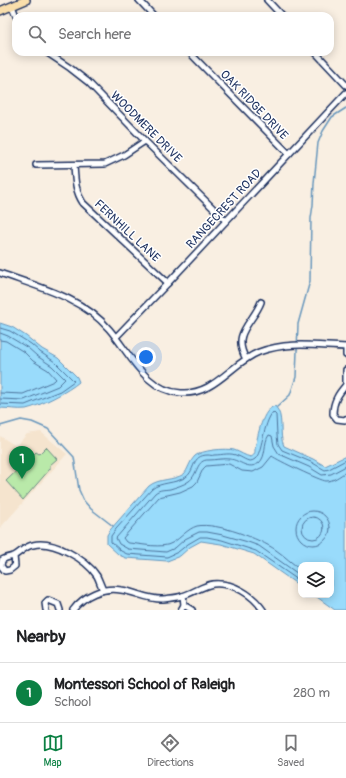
<!DOCTYPE html>
<style>
:root{--surface:#fff;--page:#f6f6f6;--text:#202124;--muted:#757577;--line:#e0e0e0;--accent:#0b8043}
body{margin:0;font-family:Pangolin,sans-serif;background:var(--page);color:var(--text)}
.controls{position:absolute;right:12px;bottom:12px;display:grid;overflow:hidden;border-radius:8px;box-shadow:0 2px 10px #0003}
.controls button{width:36px;height:36px;display:grid;place-items:center;padding:0;border:0;border-bottom:1px solid var(--line);background:var(--surface);color:var(--text);font:20px sans-serif}
.you{position:absolute;left:146px;top:357px;width:14px;height:14px;margin:-10px;border:3px solid #fff;border-radius:50%;background:#1a73e8;box-shadow:0 0 0 6px #1a73e833}
.badge{display:grid;place-items:center;width:26px;height:26px;border-radius:50%;background:var(--accent);color:#fff;font-size:13px;font-weight:700}
.pin{position:absolute;translate:-50% -33px;filter:drop-shadow(0 1px 2px #0008)}
.pin::after{content:'';position:absolute;top:21px;width:14px;height:12px;background:inherit;clip-path:polygon(0 0,100% 0,50% 100%)}
.list{margin:0;padding:0;list-style:none}
h2{display:flex;justify-content:space-between;align-items:center;height:52px;margin:0;padding:0 16px;font-size:17px}
h2 small{font-size:13px;font-weight:400;color:var(--muted)}
.list li{display:grid;grid-template-columns:26px 1fr auto;gap:12px;align-items:center;box-sizing:border-box;height:60px;padding:0 16px;border-top:1px solid var(--line)}
.list b{display:block;font-size:15px;white-space:nowrap}
.list p{margin:0;font-size:13px;white-space:nowrap;color:var(--muted)}
.list em{font-size:13px;font-style:normal;color:var(--muted)}
.icon{flex:none;width:22px;height:22px;fill:none;stroke:currentColor;stroke-width:2;stroke-linecap:round;stroke-linejoin:round}
.map{position:relative;flex:none;width:346px;height:610px;overflow:hidden}
.search{position:absolute;background:var(--surface);box-shadow:0 2px 10px #0003;left:12px;right:12px;top:12px;height:44px;display:flex;align-items:center;gap:10px;box-sizing:border-box;padding:0 14px;border-radius:12px;color:var(--muted);font-size:15px}
.sheet{height:112px;background:var(--surface)}
nav{display:flex;justify-content:space-around;align-items:center;box-sizing:border-box;height:56px;border-top:1px solid var(--line);background:var(--surface);font-size:11px;color:var(--muted)}
nav a{display:grid;justify-items:center;gap:2px}
nav .on{color:var(--accent)}
.map>svg:first-child{display:block}
</style>
<div class="map">
<svg width="346" height="610" viewBox="0 0 346 610">
<rect width="100%" height="100%" fill="#f9efe2"/>
<filter id="ink" filterUnits="userSpaceOnUse"><feTurbulence type="fractalNoise" baseFrequency=".025" numOctaves="2"/><feDisplacementMap in="SourceGraphic" scale="8" xChannelSelector="R" yChannelSelector="G"/><feConvolveMatrix kernelMatrix="1 2 1 2 8 2 1 2 1" color-interpolation-filters="sRGB"/></filter>
<g filter="url(#ink)">
<polygon fill="#f5e4ce" points="41,432 67,454 0,528 0,436 16,446 27,434"/>
<polygon fill="#b9e9a9" stroke="#6a8c84" points="46,447 57,459 50,465 50,469 23,500 6,481 36,452 39,454"/>
<g fill="#99dbfb" stroke="#6796bc">
<path d="M0,323L12,327L26,336L42,349L58,358L77,377L79,382C69,391 40,406 26,409C17,410 8,408 0,408Z"/>
<path d="M275,406C285,416 278,434 284,446L313,459L325,466L346,456V610H335L314,595H331V565H301V587L254,554L221,544L201,541L190,547L180,556L167,561L126,558L119,555L107,544V535L110,530L149,486C159,478 173,481 184,474C188,470 189,462 195,456C201,450 226,448 234,450C240,452 245,456 251,457C255,455 255,453 255,448C258,436 262,409 275,406Z"/>
</g>
<g fill="none" stroke-linecap="round" stroke-linejoin="round">
<g stroke="#4d749d" stroke-width="1">
<polyline points="0,328 10,331 31,344 40,352 55,362 74,381 60,391 25,405 0,404"/>
<polyline points="0,333 8,336 28,348 37,356 52,366 65,379 58,386 24,400 0,399"/>
<polyline points="0,340 6,341 24,352 33,361 48,370 56,379 54,381 23,394 0,393"/>
<circle cx="313" cy="528" r="17"/>
<circle cx="313" cy="528" r="11"/>
<path d="M301,569C292,564 285,556 276,550C260,539 217,522 197,526C187,529 181,538 172,543C163,549 140,544 129,543L126,542L123,538L159,497L180,492L193,486L197,482L203,469L206,466L229,464L242,471L253,472L263,467L272,456C277,460 321,481 326,481C334,481 339,476 346,472"/>
<path d="M301,576L259,546L248,542L223,535L207,532H199L185,539L175,548L166,552L128,549L119,544L116,538L155,493C160,489 164,490 170,489C176,487 184,485 189,481C198,475 196,459 209,460C216,460 224,458 230,459C240,460 248,471 259,463C267,456 263,443 269,435L272,436L274,446L279,454L309,467L322,475L331,474L346,466"/>
<path d="M301,582L256,551L222,540L207,537H200L188,544L178,552L167,557L127,554L121,551L111,542V536L116,529L152,489C160,482 175,484 186,477C196,470 191,455 208,455C210,455 212,456 214,455C223,455 230,452 238,456C244,458 249,464 255,459C262,454 263,423 273,412L276,415L277,435L278,444L282,450L311,462L325,470L329,469L346,460"/>
</g>
<g stroke="#6796bc" stroke-width="1.5">
<polyline points="277,407 290,395 296,377 298,324 310,281 311,218 313,205 314,183 318,143 323,131 332,117 346,108"/>
<polyline points="0,426 21,420 32,422 48,429 74,457 79,490 84,501 91,509 113,526"/>
</g>
<defs>
<g id="minor">
<polyline points="139,0 154,16"/>
<polyline points="267,0 282,16"/>
<polyline points="12,6 16,16"/>
<polyline points="46,52 70,68 88,82 145,141 226,221"/>
<polyline points="189,52 289,154"/>
<polyline points="315,52 346,85"/>
<polyline points="36,165 105,164 124,155 145,141"/>
<path d="M74,165C75,179 75,191 83,203L168,283"/>
<path d="M0,273C38,287 82,297 109,329C130,353 145,391 181,393C215,395 231,363 259,352C289,341 315,346 346,347"/>
<polyline points="116,337 168,283 346,93"/>
<polyline points="346,347 346,355"/>
<path d="M246,359C231,333 253,323 261,302"/>
<polyline points="346,370 346,385"/>
<path d="M346,385C338,394 333,402 333,414L337,419L345,420L346,419"/>
<path d="M14,556L15,566L10,570L5,571L1,566L2,560C7,557 10,557 14,556C20,553 25,546 33,545C53,540 86,559 97,576C99,580 101,586 103,590"/>
<polyline points="184,605 192,610"/>
<polyline points="46,610 45,603 48,600 58,604 60,610"/>
<path d="M73,610C84,595 103,587 121,590C136,592 149,600 163,599C169,598 176,598 182,596C193,593 202,586 213,584C233,582 253,595 263,610"/>
<polyline points="181,610 184,605 183,596"/>
</g>
<polyline id="major" points="0,11 26,0"/>
</defs>
<use href="#minor" stroke="#1b2f5e" stroke-width="8"/>
<use href="#major" stroke="#1b2f5e" stroke-width="10"/>
<use href="#minor" stroke="#fff" stroke-width="5"/>
<use href="#major" stroke="#f9deab" stroke-width="7"/>
</g>
</g>
<g text-anchor="middle" dominant-baseline="central" stroke-width="3" stroke-linejoin="round" paint-order="stroke">
<g font-size="12" fill="#1b2f5e" stroke="#fff">
<text transform="translate(254 105) rotate(46)">OAK RIDGE DRIVE</text>
<text transform="translate(146 127) rotate(45)">WOODMERE DRIVE</text>
<text transform="translate(224 209) rotate(-47)">RANGECREST ROAD</text>
<text transform="translate(127 231) rotate(43)">FERNHILL LANE</text>
</g>
</g>
</svg>
<div class="controls">
<button><svg class="icon" aria-label="layers" viewBox="0 0 24 24"><path d="M12 4l9 5-9 5-9-5zM3 14l9 5 9-5"/></svg></button>
</div>
<div class="you"></div>
<div class="pin badge" style="left:22px;top:479px">1</div>
<div class="search"><svg class="icon" aria-label="search" viewBox="0 0 24 24"><circle cx="10" cy="10" r="6"/><path d="M15 15l6 6"/></svg>Search here</div>
</div>
<section class="sheet">
<h2>Nearby<small></small></h2>
<ul class="list">
<li><span class="badge">1</span><div><b>Montessori School of Raleigh</b><p>School</p></div><em>280 m</em></li>
</ul>
</section>
<nav>
<a class="on"><svg class="icon" aria-label="map" viewBox="0 0 24 24"><path d="M3 6l6-2 6 2 6-2v14l-6 2-6-2-6 2zM9 4v14M15 6v14"/></svg>Map</a>
<a><svg class="icon" aria-label="directions" viewBox="0 0 24 24"><path d="M12 3l9 9-9 9-9-9zM9 14v-3h6M13 9l2 2-2 2"/></svg>Directions</a>
<a><svg class="icon" aria-label="saved" viewBox="0 0 24 24"><path d="M7 4h10v16l-5-4-5 4z"/></svg>Saved</a>
</nav>
